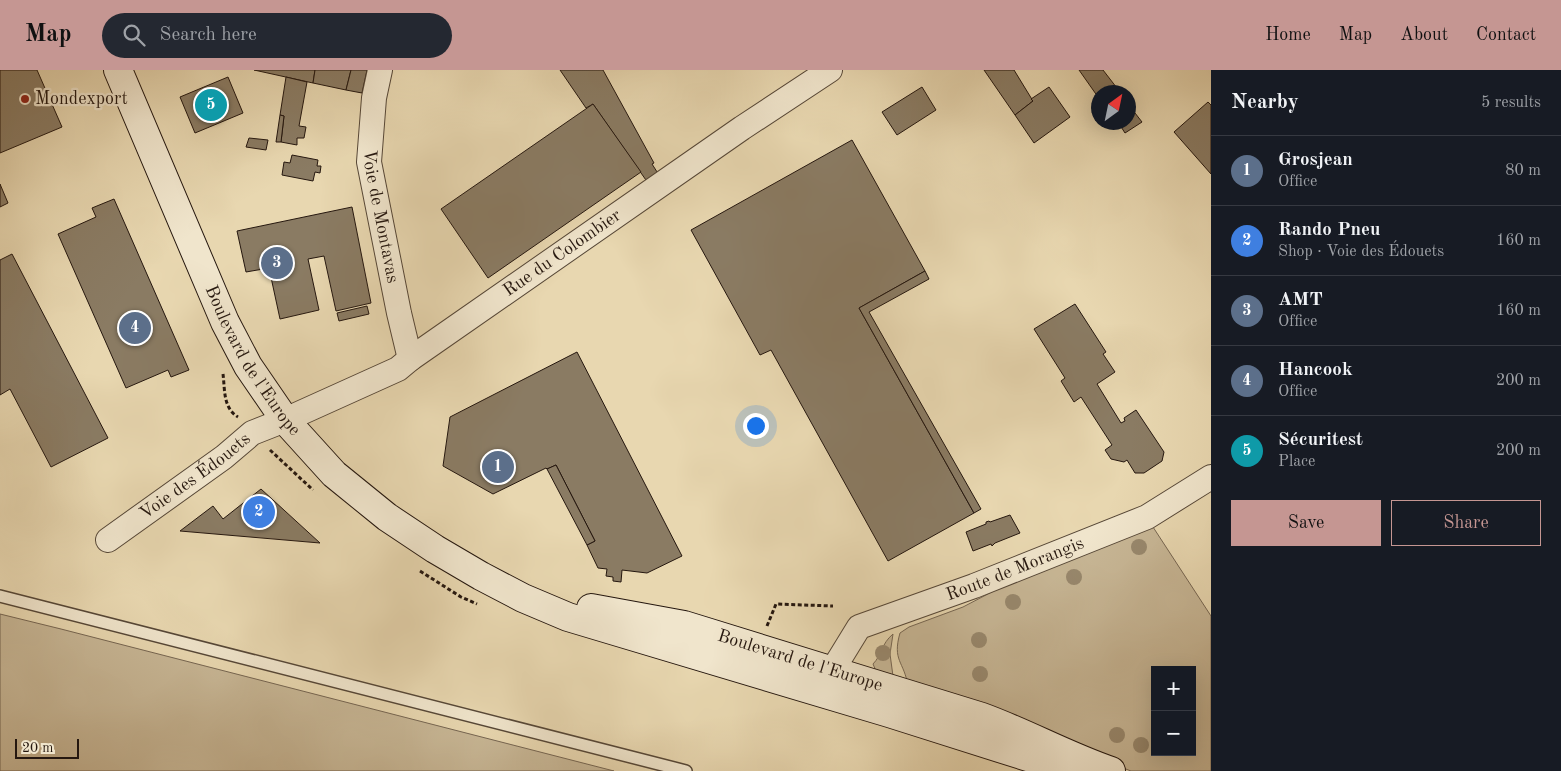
<!DOCTYPE html>
<meta charset="utf-8">
<style>
:root{--surface:#171b24;--page:#242831;--text:#f1f3f6;--muted:#9ea1a6;--line:#363941;--accent:#c59692}
body{margin:0;font-family:"Old Standard TT",serif;background:var(--page);color:var(--text)}
.controls{position:absolute;right:15px;bottom:15px;display:grid;overflow:hidden;border-radius:0px;box-shadow:0 5px 20px #0002}
.controls button{width:45px;height:45px;display:grid;place-items:center;padding:0;border:0;border-bottom:1px solid var(--line);background:var(--surface);color:var(--text);font:25px sans-serif}
.compass{position:absolute;left:1091px;top:15px;width:45px;height:45px;border-radius:50%;background:var(--surface);box-shadow:0 5px 20px #0002;rotate:33deg}
.scale{position:absolute;left:15px;bottom:12px;width:64px;box-sizing:border-box;padding-left:5px;border:2px solid #25170f;border-top:0;font-size:14px;line-height:18px;white-space:nowrap;color:#25170f;-webkit-text-stroke:4px #f0e5cc;paint-order:stroke}
.you{position:absolute;left:755px;top:355px;width:18px;height:18px;margin:-12px;border:4px solid #fff;border-radius:50%;background:#1a73e8;box-shadow:0 0 0 8px #1a73e833}
.badge{display:grid;place-items:center;width:32px;height:32px;border-radius:50%;background:var(--accent);color:#fff;font-size:16px;font-weight:700}
.pin{position:absolute;translate:-50% -50%;border:2px solid #fff;box-shadow:0 1px 5px #0006}
.list{margin:0;padding:0;list-style:none}
h2{display:flex;justify-content:space-between;align-items:center;height:65px;margin:0;padding:0 20px;font-size:21px}
h2 small{font-size:16px;font-weight:400;color:var(--muted)}
.list li{display:grid;grid-template-columns:32px 1fr auto;gap:15px;align-items:center;box-sizing:border-box;height:70px;padding:0 20px;border-top:1px solid var(--line)}
.list b{display:block;font-size:19px;white-space:nowrap}
.list p{margin:0;font-size:16px;white-space:nowrap;color:var(--muted)}
.list em{font-size:16px;font-style:normal;color:var(--muted)}
.actions{display:flex;gap:10px;padding:15px 20px}
.actions a{flex:1;padding:11px 0;border:1px solid var(--accent);border-radius:0px;text-align:center;font-size:18px;color:var(--accent)}
.actions .main{background:var(--accent);color:#111}
.icon{flex:none;width:28px;height:28px;fill:none;stroke:currentColor;stroke-width:2;stroke-linecap:round;stroke-linejoin:round}
.map{position:relative;flex:none;width:1211px;height:701px;overflow:hidden}
header{display:flex;align-items:center;gap:30px;box-sizing:border-box;height:70px;padding:0 25px;background:var(--accent);color:#111}
header strong{font-size:24px}
nav{display:flex;gap:28px;margin-inline-start:auto;font-size:18px}
.search{width:350px;height:45px;background:var(--page);display:flex;align-items:center;gap:12px;box-sizing:border-box;padding:0 18px;border-radius:28px;color:var(--muted);font-size:19px}
main{display:flex}
aside{flex:1;background:var(--surface)}
.map>svg:first-child{display:block}
</style>
<header>
<strong>Map</strong>
<div class="search"><svg class="icon" aria-label="search" viewBox="0 0 24 24"><circle cx="10" cy="10" r="6"/><path d="M15 15l6 6"/></svg>Search here</div>
<nav><a>Home</a><a>Map</a><a>About</a><a>Contact</a></nav>
</header>
<main>
<div class="map">
<svg width="1211" height="701" viewBox="0 0 1211 701">
<rect width="100%" height="100%" fill="#e8d7b0"/>
<filter id="stains"><feTurbulence type="fractalNoise" baseFrequency=".004" numOctaves="4"/><feColorMatrix values="0 0 0 0 .2 0 0 0 0 .09 0 0 0 0 .02 0 0 0 .5 -.17"/></filter>
<radialGradient id="worn" r=".72"><stop offset=".6" stop-color="#630" stop-opacity="0"/><stop offset="1" stop-color="#630" stop-opacity=".3"/></radialGradient>
<g fill="#c7b695" stroke="#766652" fill-rule="evenodd">
<path d="M1153,457L1211,546V701H1131L908,616C904,591 892,591 900,563L909,557L963,537L1007,514ZM1155,600H1192V682H1155Z"/>
<polygon points="0,544 61,559 614,701 0,701"/>
<path d="M893,564L890,584L893,606L876,601L873,594C882,585 881,574 893,564Z"/>
</g>
<g fill="#8a7b63" stroke="#25170f">
<polygon points="0,0 37,0 62,57 0,83"/>
<polygon points="254,0 315,0 313,13"/>
<polygon points="315,0 351,0 346,20 313,13"/>
<polygon points="351,0 367,0 362,23 346,20"/>
<polygon points="560,0 603,0 654,93 652,94 659,105 648,113 593,34 586,38"/>
<polygon points="984,0 1014,0 1033,31 1015,45"/>
<polygon points="1079,0 1103,0 1120,22 1098,22 1098,27"/>
<polygon points="228,7 243,43 195,63 180,27"/>
<polygon points="286,7 307,12 299,56 306,57 304,68 297,68 297,75 281,72 284,46 280,45"/>
<polygon points="922,17 936,40 897,65 882,42"/>
<polygon points="1049,17 1070,47 1034,73 1015,45 1033,31 1031,29"/>
<polygon points="1208,32 1211,35 1211,104 1174,62"/>
<polygon points="593,34 641,102 488,208 441,139"/>
<polygon points="1128,34 1142,52 1125,63 1118,52 1128,52"/>
<polygon points="280,45 284,46 281,72 276,72"/>
<polygon points="249,68 268,70 266,80 246,77"/>
<polygon points="852,70 925,201 859,238 974,443 888,491 771,280 760,285 691,160"/>
<polygon points="292,85 318,90 317,96 321,96 320,103 315,102 313,111 282,105 284,92 290,93"/>
<polygon points="0,114 8,133 0,137"/>
<polygon points="114,129 189,300 171,307 168,300 126,318 58,164 96,147 92,138"/>
<polygon points="352,137 371,233 336,241 324,186 308,189 319,240 280,249 269,198 246,202 237,161"/>
<polygon points="12,184 108,368 51,397 10,319 0,325 0,190"/>
<polygon points="925,201 929,209 869,242 981,439 974,443 859,238"/>
<polygon points="1075,234 1106,282 1103,284 1115,302 1097,314 1121,353 1125,351 1124,348 1136,340 1164,382 1162,391 1144,403 1135,403 1127,390 1124,392 1111,389 1105,380 1112,375 1081,327 1074,332 1061,311 1065,308 1034,259"/>
<polygon points="367,236 369,244 339,251 337,243"/>
<polygon points="577,282 682,486 647,503 622,500 621,512 613,511 613,507 606,506 607,499 598,498 587,475 595,471 556,395 547,399 546,398 493,424 443,396 450,347"/>
<polygon points="556,395 595,471 587,475 547,399"/>
<polygon points="261,419 320,473 180,461 213,436 223,449"/>
<polygon points="1010,445 1020,463 995,473 992,476 991,474 973,481 966,462 986,454 986,452 989,451 990,452"/>
</g>
<g fill="none" stroke-linecap="round" stroke-linejoin="round">
<defs>
<polyline id="lane" points="0,526 686,701"/>
<g id="street">
<path id="s1" d="M380,0L374,28L369,92L399,243L410,289"/>
<path id="s2" d="M108,470L224,387L252,363L285,350L398,299L410,289L742,58L830,0"/>
<path id="s3" d="M832,601L859,557L974,516L1147,447L1211,407"/>
</g>
<g id="secondary">
<path id="s4" d="M118,0L225,252L248,296L285,350L334,404L387,447L435,479L481,506L523,528L568,547L889,643L1072,701"/>
<path id="s5" d="M591,538L684,555L982,647C1026,663 1067,686 1111,701"/>
</g>
</defs>
<use href="#lane" stroke="#564737" stroke-width="14"/>
<use href="#street" stroke="#564737" stroke-width="26"/>
<use href="#secondary" stroke="#25170f" stroke-width="30"/>
<g stroke="#25170f" stroke-width="3" stroke-dasharray="4 2.5" stroke-linecap="butt">
<path d="M223,304C225,320 223,338 238,347"/>
<polyline points="270,380 313,420"/>
<polyline points="420,501 461,527 477,534"/>
<polyline points="767,556 776,534 833,536"/>
</g>
<use href="#lane" stroke="#f0e5cc" stroke-width="11"/>
<use href="#street" stroke="#f0e5cc" stroke-width="24"/>
<use href="#secondary" stroke="#f0e5cc" stroke-width="28"/>
</g>
<g fill="#98886d">
<circle cx="1139" cy="477" r="8"/>
<circle cx="1074" cy="507" r="8"/>
<circle cx="1013" cy="532" r="8"/>
<circle cx="979" cy="570" r="8"/>
<circle cx="883" cy="583" r="8"/>
<circle cx="980" cy="604" r="8"/>
<circle cx="1117" cy="665" r="8"/>
<circle cx="1141" cy="675" r="8"/>
</g>
<circle fill="#8f2418" stroke="#f0e5cc" stroke-width="2" cx="25" cy="29" r="5"/>
<g text-anchor="middle" dominant-baseline="central" stroke-width="4.5" stroke-linejoin="round" paint-order="stroke">
<g font-size="18" fill="#25170f" stroke="#f0e5cc" text-anchor="start">
<text x="35" y="29">Mondexport</text>
</g>
<g font-size="18" fill="#25170f" stroke="#f0e5cc">
<text stroke="none"><textPath href="#s1" startOffset="148">Voie de Montavas</textPath></text>
<text stroke="none"><textPath href="#s2" startOffset="540">Rue du Colombier</textPath></text>
<text stroke="none"><textPath href="#s4" startOffset="321">Boulevard de l'Europe</textPath></text>
<text stroke="none"><textPath href="#s2" startOffset="108">Voie des Édouets</textPath></text>
<text stroke="none"><textPath href="#s3" startOffset="218">Route de Morangis</textPath></text>
<text stroke="none"><textPath href="#s5" startOffset="216">Boulevard de l'Europe</textPath></text>
</g>
</g>
<rect width="100%" height="100%" filter="url(#stains)"/>
<rect width="100%" height="100%" fill="url(#worn)"/>
</svg>
<div class="controls">
<button>+</button>
<button>−</button>
</div>
<svg class="compass" viewBox="-18 -18 36 36"><path d="M0-13l5 13h-10z" fill="#e53935"/><path d="M0 13l5-13h-10z" fill="#9ea1a6"/></svg>
<div class="scale">20 m</div>
<div class="you"></div>
<div class="pin badge" style="left:498px;top:397px;background:#5c6f8a">1</div>
<div class="pin badge" style="left:259px;top:442px;background:#3f7fe0">2</div>
<div class="pin badge" style="left:277px;top:193px;background:#5c6f8a">3</div>
<div class="pin badge" style="left:135px;top:258px;background:#5c6f8a">4</div>
<div class="pin badge" style="left:211px;top:35px;background:#0f9aa8">5</div>
</div>
<aside>
<h2>Nearby<small>5 results</small></h2>
<ul class="list">
<li><span class="badge" style="background:#5c6f8a">1</span><div><b>Grosjean</b><p>Office</p></div><em>80 m</em></li>
<li><span class="badge" style="background:#3f7fe0">2</span><div><b>Rando Pneu</b><p>Shop · Voie des Édouets</p></div><em>160 m</em></li>
<li><span class="badge" style="background:#5c6f8a">3</span><div><b>AMT</b><p>Office</p></div><em>160 m</em></li>
<li><span class="badge" style="background:#5c6f8a">4</span><div><b>Hancook</b><p>Office</p></div><em>200 m</em></li>
<li><span class="badge" style="background:#0f9aa8">5</span><div><b>Sécuritest</b><p>Place</p></div><em>200 m</em></li>
</ul>
<div class="actions"><a class="main">Save</a><a>Share</a></div>
</aside>
</main>
